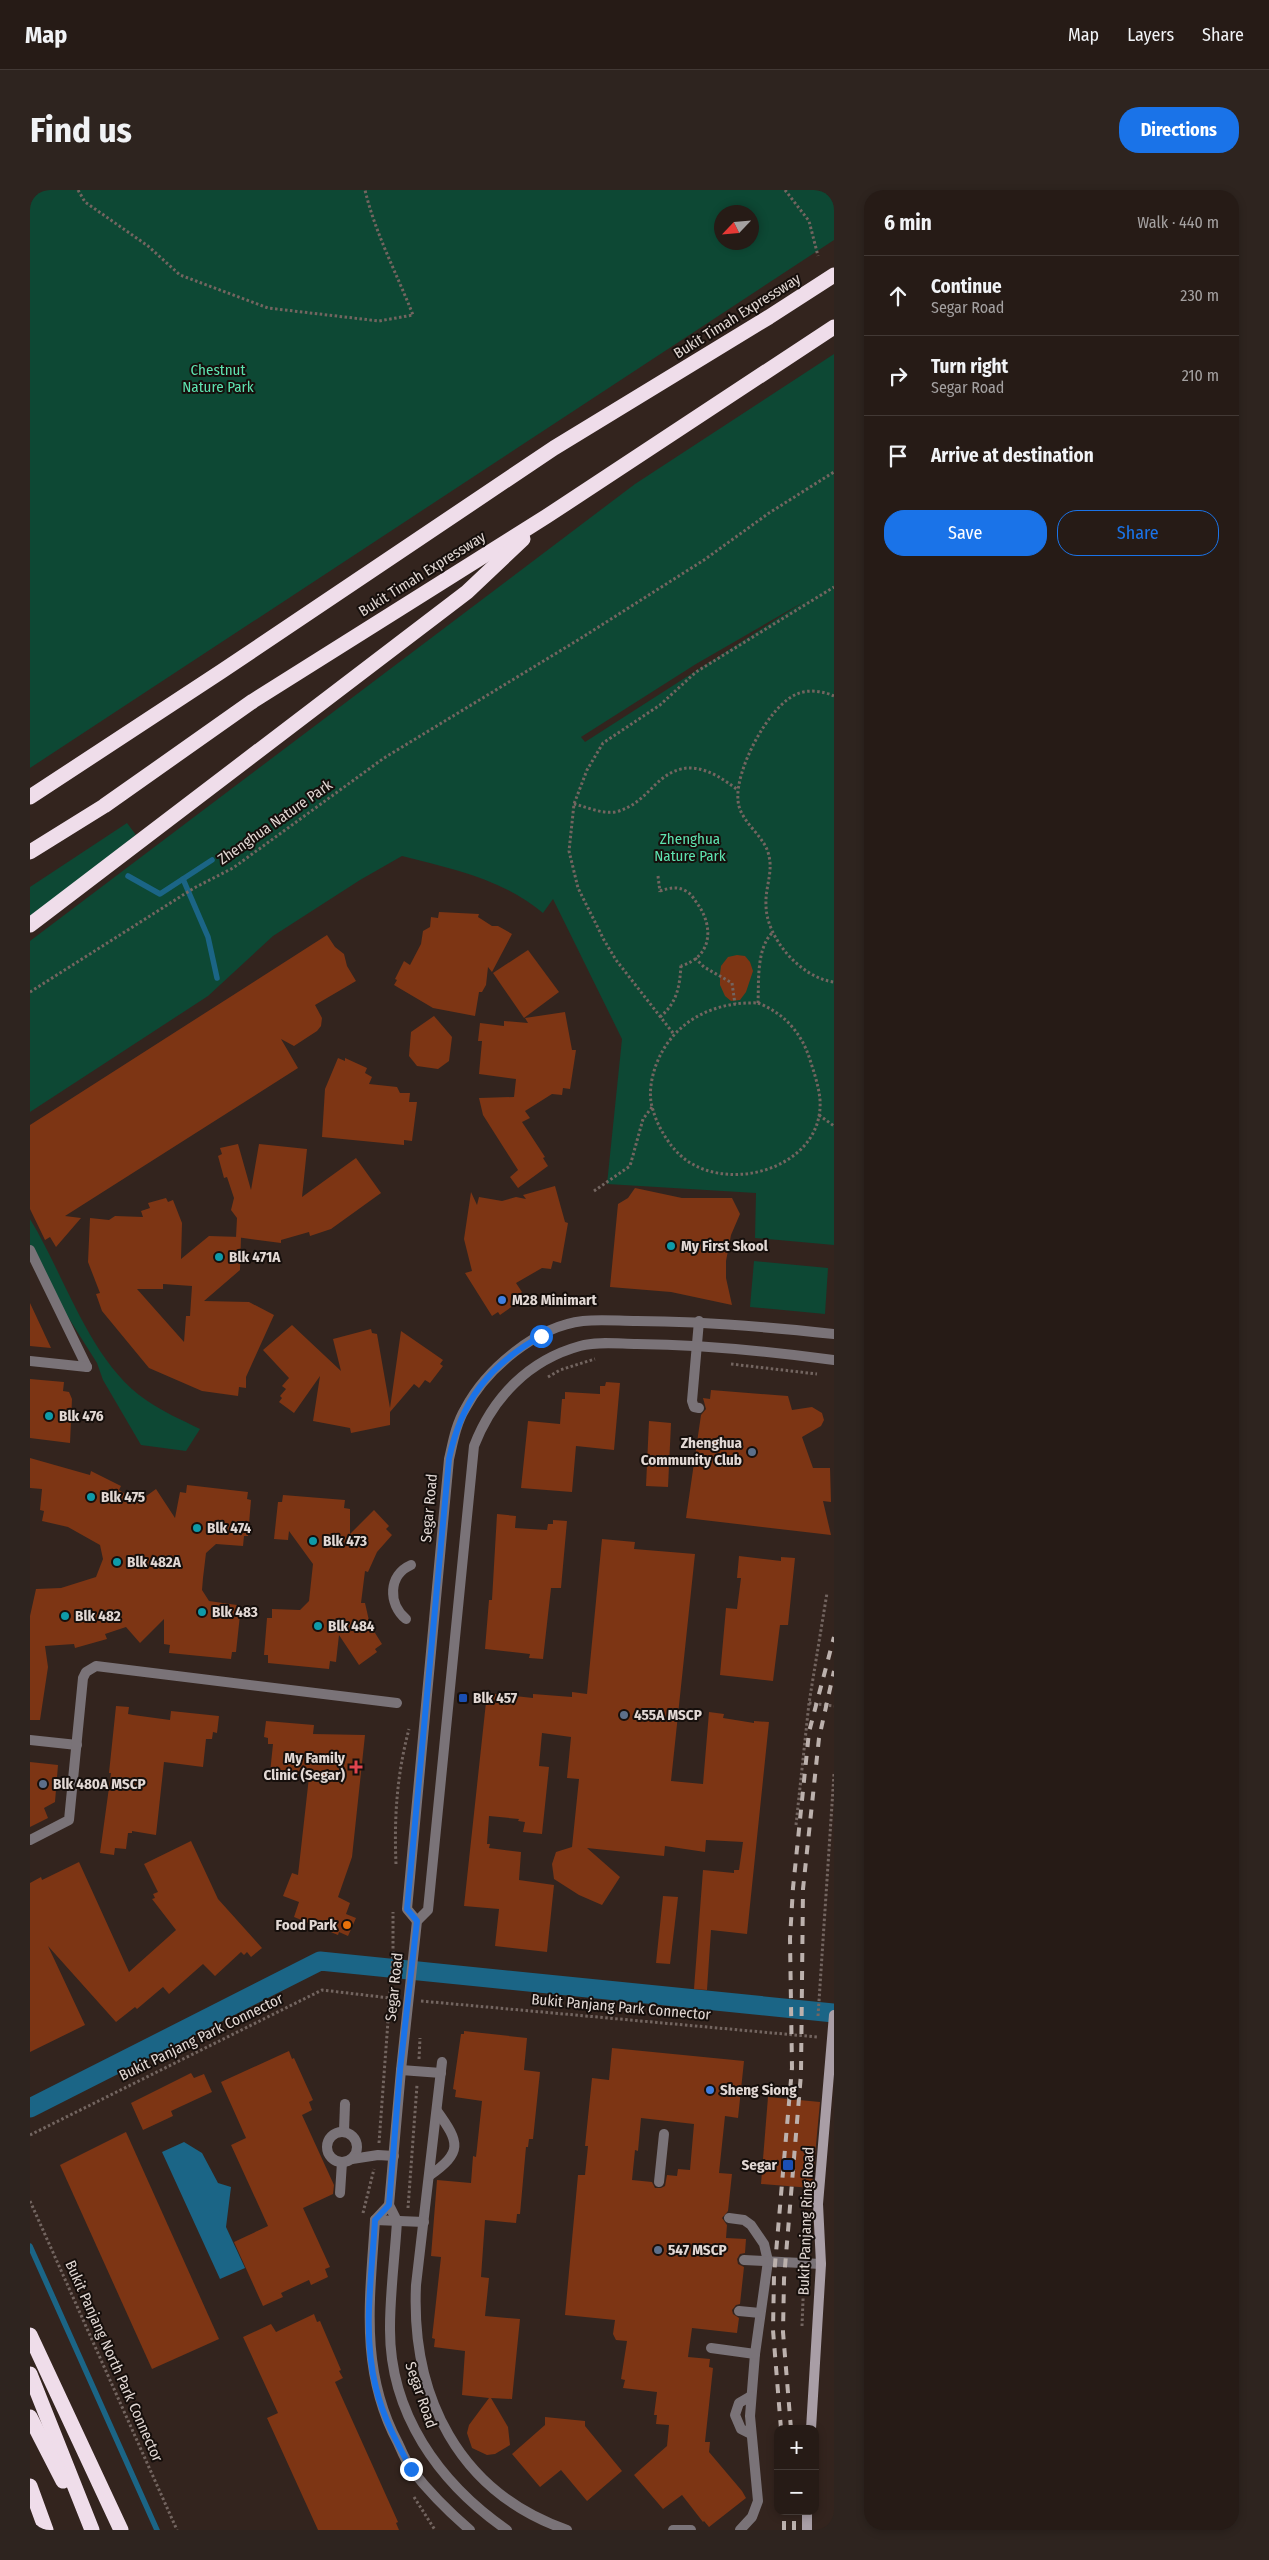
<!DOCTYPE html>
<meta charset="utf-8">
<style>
:root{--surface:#261b16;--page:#2e241f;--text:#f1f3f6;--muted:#a4a1a1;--line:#423935;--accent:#1a73e8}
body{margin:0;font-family:"Fira Sans Condensed",sans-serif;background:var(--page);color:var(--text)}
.controls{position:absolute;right:15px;bottom:15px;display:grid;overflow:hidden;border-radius:10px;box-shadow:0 2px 8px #0003}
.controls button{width:45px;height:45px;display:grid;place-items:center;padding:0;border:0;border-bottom:1px solid var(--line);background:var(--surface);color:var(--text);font:25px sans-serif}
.compass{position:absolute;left:684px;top:15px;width:45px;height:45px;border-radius:50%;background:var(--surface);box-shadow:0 2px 8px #0003;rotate:244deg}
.stop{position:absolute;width:15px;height:15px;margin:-11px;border:4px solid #1a73e8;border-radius:50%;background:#fff}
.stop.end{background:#1a73e8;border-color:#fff;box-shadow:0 1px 5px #0008}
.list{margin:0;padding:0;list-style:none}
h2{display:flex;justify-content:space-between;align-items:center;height:65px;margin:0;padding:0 20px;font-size:21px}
h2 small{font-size:16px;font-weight:400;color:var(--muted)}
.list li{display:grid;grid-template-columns:32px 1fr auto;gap:15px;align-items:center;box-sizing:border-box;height:80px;padding:0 20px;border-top:1px solid var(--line)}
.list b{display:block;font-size:19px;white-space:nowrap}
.list p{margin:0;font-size:16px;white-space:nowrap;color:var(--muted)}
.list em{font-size:16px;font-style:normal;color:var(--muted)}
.actions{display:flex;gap:10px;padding:15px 20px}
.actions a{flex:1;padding:11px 0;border:1px solid var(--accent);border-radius:20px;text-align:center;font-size:18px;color:var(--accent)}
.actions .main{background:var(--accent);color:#fff}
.icon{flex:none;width:28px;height:28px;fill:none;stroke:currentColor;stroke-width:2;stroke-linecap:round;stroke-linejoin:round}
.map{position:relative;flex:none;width:804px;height:2340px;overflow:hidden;border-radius:20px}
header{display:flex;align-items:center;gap:30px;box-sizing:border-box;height:70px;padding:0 25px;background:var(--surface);border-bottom:1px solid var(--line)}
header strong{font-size:24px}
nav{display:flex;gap:28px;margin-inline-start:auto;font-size:18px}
.intro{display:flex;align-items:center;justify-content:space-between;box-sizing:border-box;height:120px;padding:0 30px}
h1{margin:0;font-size:35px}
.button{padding:12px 22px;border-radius:20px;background:var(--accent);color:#fff;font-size:18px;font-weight:700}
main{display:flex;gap:30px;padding:0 30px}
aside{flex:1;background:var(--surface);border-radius:20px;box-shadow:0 2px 8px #0003}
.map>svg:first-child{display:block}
</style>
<header>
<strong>Map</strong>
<nav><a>Map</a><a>Layers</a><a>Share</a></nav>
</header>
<div class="intro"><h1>Find us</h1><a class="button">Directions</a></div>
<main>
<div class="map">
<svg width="804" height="2340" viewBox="0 0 804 2340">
<rect width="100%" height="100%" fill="#33241e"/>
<g fill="#0d4834" fill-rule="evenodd">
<path d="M0,0H804V50L0,578ZM692,22H722V52H692Z"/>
<path d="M804,164V1055L725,1048L726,1003L577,994L592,849L523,709L513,723C473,689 422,679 372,666L330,690L243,746L178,806L0,922V751L605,294ZM775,411L555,552L551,547L666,474Z"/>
<polygon points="97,633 106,645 0,727 0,697"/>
<path d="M0,1029C35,1086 60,1172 116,1210C133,1222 152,1230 170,1239L156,1261L111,1255L73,1190L67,1173L0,1067Z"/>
<polygon points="724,1071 798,1078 795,1124 720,1117"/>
</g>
<polygon fill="#1b6586" points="154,1952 172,1963 188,1993 201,1997 196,2037 215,2078 190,2089 132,1962"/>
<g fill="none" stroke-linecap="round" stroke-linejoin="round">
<g stroke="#1b6586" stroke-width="5.5">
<polyline points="98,686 130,704 182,670"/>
<polyline points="153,689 178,747 187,788"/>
<polyline points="0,2056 127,2340"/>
</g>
<polyline stroke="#1b6586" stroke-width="19" points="0,1918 290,1771 804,1823"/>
</g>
<g fill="#7d3514" fill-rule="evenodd">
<polygon points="409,722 449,724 448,727 462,736 468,736 482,744 462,782 458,777 456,795 452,802 449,802 445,826 403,818 364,795 367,790 365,789 374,771 380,775 391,754 393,741 400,737 401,727 408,728"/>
<polygon points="297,745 305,757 314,764 317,776 326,791 285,815 292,828 291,836 287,841 264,856 251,849 268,878 35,1026 51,1028 26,1057 20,1047 15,1050 0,1019 0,935"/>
<polygon points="498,760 529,802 494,828 463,783"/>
<polygon points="707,765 715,766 720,772 723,781 716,802 710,810 701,811 695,806 690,795 690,784 691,776 698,767"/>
<polygon points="535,822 542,860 546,860 540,899 533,898 532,905 522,904 495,921 500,928 492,932 515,967 513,968 518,976 488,998 480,987 488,980 453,925 449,908 484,907 486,889 449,884 452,851 448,851 450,833 474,836 474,831 498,833 495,828"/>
<polygon points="404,826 422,847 419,871 408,879 387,876 379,866 381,842"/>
<polygon points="308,868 315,871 315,868 337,878 335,883 342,887 339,894 367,897 370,903 380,903 379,912 387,912 382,951 374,950 374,955 292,947 295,899"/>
<polygon points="208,954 221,1000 229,954 277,959 272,1007 326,968 351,1003 301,1039 280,1046 279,1042 251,1050 251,1053 206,1047 207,1028 201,1020 204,1008 197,987 194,988 188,966 192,964 190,958"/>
<polygon points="525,996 535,1032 538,1033 531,1073 523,1071 521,1079 512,1078 486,1093 492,1102 484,1108 487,1113 470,1125 468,1122 462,1126 435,1083 442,1081 434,1049 441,1002 447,1015 449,1007 472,1011 486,1007 496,1009 493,1005"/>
<polygon points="605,998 652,1008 702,1008 710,1024 701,1045 696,1071 696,1088 702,1115 641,1102 580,1097 588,1014 598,1008"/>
<path d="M136,1008L138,1012L143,1010L152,1033L151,1069L179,1046L211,1047L210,1080L174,1111L219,1112L244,1125L216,1187V1198L209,1197L208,1206L172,1201L119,1178L72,1121L66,1104L70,1103L58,1072L60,1028L79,1030L85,1026L113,1027L111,1021L120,1018L118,1013ZM133,1094L162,1096L160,1126H156L154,1152L107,1099H133Z"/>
<polygon points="0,1113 21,1158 0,1156"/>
<polygon points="262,1135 311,1181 303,1149 341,1139 342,1143 347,1144 360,1218 371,1141 413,1170 410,1174 413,1176 400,1193 395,1190 389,1198 384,1194 360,1222 360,1235 321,1243 320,1238 283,1231 290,1186 264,1223 249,1212 252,1208 250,1206 256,1199 252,1196 259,1188 233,1160"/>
<polygon points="0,1189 34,1192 33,1201 39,1202 42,1209 40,1253 0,1248"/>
<polygon points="576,1192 590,1193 584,1260 546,1256 542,1302 491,1298 498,1231 530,1234 532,1209 535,1209 535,1202 570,1204 570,1196 575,1196"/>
<polygon points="681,1200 758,1206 762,1220 782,1217 792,1223 794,1230 791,1236 772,1247 783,1278 800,1278 801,1312 793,1311 801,1345 656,1328 671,1225 676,1219 673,1208 680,1209"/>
<polygon points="619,1231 641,1233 638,1297 616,1296"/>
<polygon points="0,1268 60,1285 61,1281 91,1296 89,1300 108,1312 126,1299 145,1328 150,1302 156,1303 157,1295 218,1302 217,1309 221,1310 218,1346 214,1346 213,1356 186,1354 176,1363 173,1388 172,1400 179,1411 207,1415 206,1425 210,1425 206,1462 202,1462 201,1469 139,1463 140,1455 134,1454 134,1429 110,1453 96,1437 75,1444 77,1449 45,1458 44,1454 15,1456 18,1477 10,1530 0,1530 0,1426 6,1399 31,1398 66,1387 73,1369 70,1355 38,1337 12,1331 14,1321 10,1320 12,1299 0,1298"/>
<polygon points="253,1305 315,1310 314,1318 320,1319 320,1344 344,1320 359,1336 356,1339 362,1345 347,1362 338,1382 335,1381 331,1413 335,1413 340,1435 352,1454 345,1459 347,1462 329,1475 309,1445 306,1472 300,1471 299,1479 238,1473 238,1465 234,1465 237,1428 242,1428 242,1419 270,1420 279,1411 283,1374 259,1341 258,1350 244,1349 248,1312 252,1312"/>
<polygon points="467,1324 486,1326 485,1338 517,1340 518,1334 523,1334 523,1330 537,1331 531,1398 521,1398 513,1469 499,1468 500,1464 455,1459 459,1410 462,1410"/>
<polygon points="572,1349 605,1352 604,1359 665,1364 641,1591 673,1594 679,1522 694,1524 693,1528 724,1533 724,1531 739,1532 717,1744 681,1740 677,1800 664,1799 673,1680 704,1683 704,1680 709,1680 713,1652 676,1650 675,1662 635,1656 634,1666 557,1658 590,1687 572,1715 549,1705 524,1689 522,1674 526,1662 542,1657 549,1589 537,1588 541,1547 512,1543 509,1576 519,1577 512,1644 493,1642 495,1632 488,1631 489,1629 459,1626 457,1654 460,1654 459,1658 491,1662 489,1690 524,1695 517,1762 465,1756 469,1719 434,1716 457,1503 503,1508 503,1504 542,1507 542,1502 557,1504"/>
<polygon points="709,1366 751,1371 751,1367 765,1368 758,1435 750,1435 743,1491 690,1485 696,1418 707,1419 711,1388 707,1388"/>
<polygon points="86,1516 99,1517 98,1524 103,1525 140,1530 141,1521 189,1526 187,1543 183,1542 182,1549 176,1549 173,1577 134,1572 126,1645 102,1641 102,1643 98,1643 96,1659 85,1658 84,1665 70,1663 81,1583 79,1583"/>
<polygon points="236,1531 284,1535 283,1544 335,1545 322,1667 308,1707 320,1713 316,1724 326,1728 318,1746 309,1742 308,1745 264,1727 269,1712 253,1706 262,1683 268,1685 279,1587 240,1583 243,1554 238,1554 238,1548 234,1547"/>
<polygon points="0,1572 28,1575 25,1612 14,1618 18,1628 0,1637"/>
<polygon points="161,1651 188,1709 232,1758 221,1767 217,1762 214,1765 211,1762 185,1786 173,1774 139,1804 133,1797 107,1819 105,1817 86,1832 18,1756 55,1835 0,1862 0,1693 11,1687 12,1690 49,1672 99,1782 146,1740 122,1709 125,1708 123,1704 128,1702 114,1674"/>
<polygon points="633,1706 648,1707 640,1774 626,1773"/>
<polygon points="434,1841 497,1848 494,1880 510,1882 503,1949 499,1949 498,1957 496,1957 490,2024 487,2024 486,2033 455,2030 451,2087 459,2088 455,2126 490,2129 482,2209 461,2208 478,2237 480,2255 465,2264 457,2265 442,2258 437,2243 439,2235 459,2208 432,2205 435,2161 404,2157 405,2149 402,2148 411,2067 401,2066 407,1990 441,1993 443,1966 446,1967 447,1958 452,1911 425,1907 426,1900 423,1899 431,1844 434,1844"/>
<path d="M582,1858L714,1871L708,1928L695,1926L689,1983L702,1984L698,2021L692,2028L697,2035L696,2048L716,2049L715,2063L710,2064L707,2069L708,2074L714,2077L710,2114L706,2115L702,2120L703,2124L709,2128L707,2143L662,2138L658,2167L680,2169L679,2177L683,2178L675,2252H680L679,2262L712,2301L716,2308L679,2337L674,2331L673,2332L652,2305L633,2319L604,2285L637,2256L639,2235L626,2234L627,2225H624L627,2202L593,2198L595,2190L591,2189L597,2151L586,2150L583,2144L585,2130L535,2125L548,1985H555L558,1956H555L562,1888L579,1890ZM611,1928L664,1934L660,1980L648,1979L647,1986L637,1985L635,1996L631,1998H625L622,1992L602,1990L605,1960L608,1961Z"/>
<polygon points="259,1861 262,1869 264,1868 283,1910 279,1912 282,1920 272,1925 304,1995 303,2004 273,2018 300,2077 295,2079 298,2087 281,2095 279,2090 251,2103 253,2107 233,2116 204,2052 238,2036 201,1955 216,1948 191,1892"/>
<polygon points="161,1883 164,1888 174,1884 182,1902 141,1921 143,1926 113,1940 101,1913"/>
<polygon points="738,1907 790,1912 782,1998 731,1994"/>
<polygon points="96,1942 189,2149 122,2179 30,1975"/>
<polygon points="284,2124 287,2132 290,2131 311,2180 309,2181 313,2188 305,2192 368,2332 366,2333 369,2340 288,2340 237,2228 248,2223 213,2147 241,2134 246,2142"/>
<polygon points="515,2227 555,2231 555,2236 592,2281 557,2311 531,2280 510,2297 482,2264 515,2235"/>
</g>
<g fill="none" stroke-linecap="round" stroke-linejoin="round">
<g stroke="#736560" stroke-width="3" stroke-dasharray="2.5 2.5" stroke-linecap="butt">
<path d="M48,0L55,12L118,56L150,85L238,118L349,131L383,125C367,84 345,43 335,0"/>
<polyline points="755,0 779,31 788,66"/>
<path d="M804,506C793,501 778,499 767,504C739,515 705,580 708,610C709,632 735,645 739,666C743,683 735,698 736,715C736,748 771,788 804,792"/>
<path d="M544,614C557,617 571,624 585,622C603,618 614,606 626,594C655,566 680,579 708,600"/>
<polyline points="628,686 630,702"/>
<path d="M630,701C639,698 647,696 656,701C662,704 665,711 669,716C684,739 681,767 651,776"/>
<polyline points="665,768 674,777 702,793 705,814"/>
<polyline points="0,802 164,698 203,678 354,568 548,450 674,370 739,323 804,282"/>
<path d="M728,813C756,824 773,845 781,873C785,885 789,898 790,910C794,976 703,1004 656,970C641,959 628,938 623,920C618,906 621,889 626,875C642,832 683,811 728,813Z"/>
<path d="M728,813C729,792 726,758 743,742"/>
<path d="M630,827C647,813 650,796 651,774"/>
<polyline points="643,843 586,770 574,750 548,698 539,661 544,614 557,580 573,553 630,515 666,482 804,397"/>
<polyline points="789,925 804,936"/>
<polyline points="564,1001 600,976 613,929 622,917"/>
<polyline points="701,1174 787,1184"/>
<polyline points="518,1187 530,1180 565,1169"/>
<polyline points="779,1513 804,1516"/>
<polyline points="766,1635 779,1513 797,1403"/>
<path d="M366,1674C364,1627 367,1584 379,1539"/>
<polyline points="391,1811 787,1847"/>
<polyline points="788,1826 804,1584"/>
<polyline points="389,1869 390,1848"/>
<polyline points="0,1945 292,1800 360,1808"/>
<polyline points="349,1953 363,1763 363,1722"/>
<polyline points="0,2011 147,2340"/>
<polyline points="378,2018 387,1895"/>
<polyline points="333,2023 344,1979"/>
<polyline points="772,2136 774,2085"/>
<polyline points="384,2307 405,2340"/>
</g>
<g stroke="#7a7378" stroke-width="10">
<polyline points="0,1060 57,1177"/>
<polyline points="669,1131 662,1211 664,1217 669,1218"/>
<polyline points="0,1171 57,1177"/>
<path d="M376,1429C358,1414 358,1385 381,1375"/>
<polyline points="0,1550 47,1555"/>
<polyline points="0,1650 39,1630 53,1488 56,1482 66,1476 367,1513"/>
<path d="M412,1872L386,2095C381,2206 428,2302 537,2340"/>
<polyline points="371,1880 411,1883"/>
<polyline points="314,1941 315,1914"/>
<circle cx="312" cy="1957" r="15"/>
<polyline points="322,1969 348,1965 364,1966"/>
<path d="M399,1986C433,1962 430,1953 407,1921"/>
<polyline points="629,1992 634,1944"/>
<polyline points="310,2003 312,1972"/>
<polyline points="699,2028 714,2030 721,2035 734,2054 738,2071 725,2164 720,2226 728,2311 722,2327 710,2340"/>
<polyline points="345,2030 394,2032"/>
<polyline points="714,2070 791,2074"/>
<polyline points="709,2121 730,2123"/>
<polyline points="681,2158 725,2164"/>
<polyline points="721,2244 711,2239 705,2225 709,2213 721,2206"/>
<polyline points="643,2340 661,2340"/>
</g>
<g stroke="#7a7378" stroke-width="10">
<path d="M387,1731L377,1719L419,1269C423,1252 426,1234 435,1219C456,1179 507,1136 553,1131C571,1129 589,1131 607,1131C673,1131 738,1137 804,1144"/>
<path d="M359,2015L345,2030C340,2109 329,2180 368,2253C372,2262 376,2272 382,2280C399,2302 419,2322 440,2340"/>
<path d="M477,2340C409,2293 359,2223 360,2137C360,2102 365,2066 367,2031L359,2015L371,1880L387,1731L398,1720L444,1256C463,1207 499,1170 550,1156C567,1151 590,1154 607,1154C674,1155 738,1161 804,1170"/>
</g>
<g stroke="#a99ea6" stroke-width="10">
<polyline points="781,2239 791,2074 788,2014 804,1825"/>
<polyline points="777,2340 777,2321"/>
</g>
<g stroke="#efddea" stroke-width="15">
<polyline points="0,607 192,481 524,258 739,127 804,85"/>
<polyline points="0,662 74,616 223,511 517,326 804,137"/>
<polyline points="0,735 437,402 493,349"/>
<polyline points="0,2145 91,2340"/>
<polyline points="0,2184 62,2340"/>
<polyline points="0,2227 33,2291"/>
<polyline points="0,2296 16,2340"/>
</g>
<g stroke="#bcb1ad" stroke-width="4" stroke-dasharray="9 9" stroke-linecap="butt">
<polyline points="751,2239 743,2140 744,2086 762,1878 760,1749 763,1698 779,1542 804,1447"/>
<polyline points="761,2239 753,2142 754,2089 771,1884 773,1699 789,1548 804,1481"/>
<polyline points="754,2340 754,2321"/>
<polyline points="764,2340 764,2321"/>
</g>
</g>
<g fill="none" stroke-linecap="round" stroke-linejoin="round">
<path stroke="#1a73e8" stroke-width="6" d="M381,2279C367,2253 353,2227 346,2198C332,2143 342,2085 345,2030L359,2015L370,1880L387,1731L377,1719L419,1269C431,1211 459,1175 511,1146"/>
</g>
<g fill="#0f9aa8" stroke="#160f0c" stroke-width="2">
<circle cx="641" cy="1056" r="5"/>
<circle cx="189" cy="1067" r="5"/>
<circle cx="19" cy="1226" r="5"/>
<circle cx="61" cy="1307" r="5"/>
<circle cx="167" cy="1338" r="5"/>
<circle cx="283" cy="1351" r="5"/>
<circle cx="87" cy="1372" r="5"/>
<circle cx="172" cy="1422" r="5"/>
<circle cx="35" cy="1426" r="5"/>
<circle cx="288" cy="1436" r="5"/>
</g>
<g fill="#3f7fe0" stroke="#160f0c" stroke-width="2">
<circle cx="472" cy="1110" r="5"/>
<circle cx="680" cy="1900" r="5"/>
</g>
<g fill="#5c6f8a" stroke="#160f0c" stroke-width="2">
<circle cx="722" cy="1262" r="5"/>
<circle cx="594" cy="1525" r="5"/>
<circle cx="13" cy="1594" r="5"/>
<circle cx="628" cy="2060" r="5"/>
</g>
<g fill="#1a4fb4" stroke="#160f0c" stroke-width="2">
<rect x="428" y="1503" width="10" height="10" rx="2.5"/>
<rect x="752" y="1969" width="12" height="12" rx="2.5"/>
</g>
<path fill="#e0444e" stroke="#160f0c" stroke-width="2" d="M323.5 1569.5h5v5h5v5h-5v5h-5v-5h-5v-5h5z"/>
<circle fill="#e8710a" stroke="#160f0c" stroke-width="2" cx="317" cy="1735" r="5"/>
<g text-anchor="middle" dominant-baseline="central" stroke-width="4" stroke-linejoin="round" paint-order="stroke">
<g font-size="15" fill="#e2d8d4" stroke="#160f0c">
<text transform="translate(707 126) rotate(-32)">Bukit Timah Expressway</text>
<text transform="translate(392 384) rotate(-32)">Bukit Timah Expressway</text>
<text transform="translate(245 632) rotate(-35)">Zhenghua Nature Park</text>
<text transform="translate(399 1318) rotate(-85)">Segar Road</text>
<text transform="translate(364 1797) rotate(-84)">Segar Road</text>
<text transform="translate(591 1817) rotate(5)">Bukit Panjang Park Connector</text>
<text transform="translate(171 1847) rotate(-26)">Bukit Panjang Park Connector</text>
<text transform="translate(776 2031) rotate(-88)">Bukit Panjang Ring Road</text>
<text transform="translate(84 2171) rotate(66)">Bukit Panjang North Park Connector</text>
<text transform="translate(391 2205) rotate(71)">Segar Road</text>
</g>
<g font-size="15" fill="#5ee3b0" stroke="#160f0c">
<text x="188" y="180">Chestnut<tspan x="188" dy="17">Nature Park</tspan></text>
<text x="660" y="649">Zhenghua<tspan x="660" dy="17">Nature Park</tspan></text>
</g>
<g font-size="15" font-weight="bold" fill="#e2d8d4" stroke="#160f0c" text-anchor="start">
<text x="651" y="1056">My First Skool</text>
<text x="199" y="1067">Blk 471A</text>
<text x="482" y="1110">M28 Minimart</text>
<text x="29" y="1226">Blk 476</text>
<text x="712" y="1253" text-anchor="end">Zhenghua<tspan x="712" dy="17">Community Club</tspan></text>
<text x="71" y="1307">Blk 475</text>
<text x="177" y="1338">Blk 474</text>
<text x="293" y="1351">Blk 473</text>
<text x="97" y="1372">Blk 482A</text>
<text x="182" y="1422">Blk 483</text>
<text x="45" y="1426">Blk 482</text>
<text x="298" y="1436">Blk 484</text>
<text x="443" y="1508">Blk 457</text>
<text x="604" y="1525">455A MSCP</text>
<text x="315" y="1568" text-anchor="end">My Family<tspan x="315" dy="17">Clinic (Segar)</tspan></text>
<text x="23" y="1594">Blk 480A MSCP</text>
<text x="307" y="1735" text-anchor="end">Food Park</text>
<text x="690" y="1900">Sheng Siong</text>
<text x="747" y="1975" text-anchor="end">Segar</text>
<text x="638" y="2060">547 MSCP</text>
</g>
</g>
</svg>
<div class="controls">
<button>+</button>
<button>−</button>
</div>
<svg class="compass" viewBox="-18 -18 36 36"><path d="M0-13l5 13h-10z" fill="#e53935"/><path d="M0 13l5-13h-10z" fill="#a4a1a1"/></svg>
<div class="stop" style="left:511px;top:1146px"></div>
<div class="stop end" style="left:381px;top:2279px"></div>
</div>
<aside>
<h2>6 min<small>Walk · 440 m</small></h2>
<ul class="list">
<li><svg class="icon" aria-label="ahead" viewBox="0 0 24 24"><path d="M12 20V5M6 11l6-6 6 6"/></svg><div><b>Continue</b><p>Segar Road</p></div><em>230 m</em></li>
<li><svg class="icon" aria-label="right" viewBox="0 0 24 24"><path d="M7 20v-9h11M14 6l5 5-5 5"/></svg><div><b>Turn right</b><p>Segar Road</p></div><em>210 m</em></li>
<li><svg class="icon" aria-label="arrive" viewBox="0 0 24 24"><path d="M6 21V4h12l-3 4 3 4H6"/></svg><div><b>Arrive at destination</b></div></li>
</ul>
<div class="actions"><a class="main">Save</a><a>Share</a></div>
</aside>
</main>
